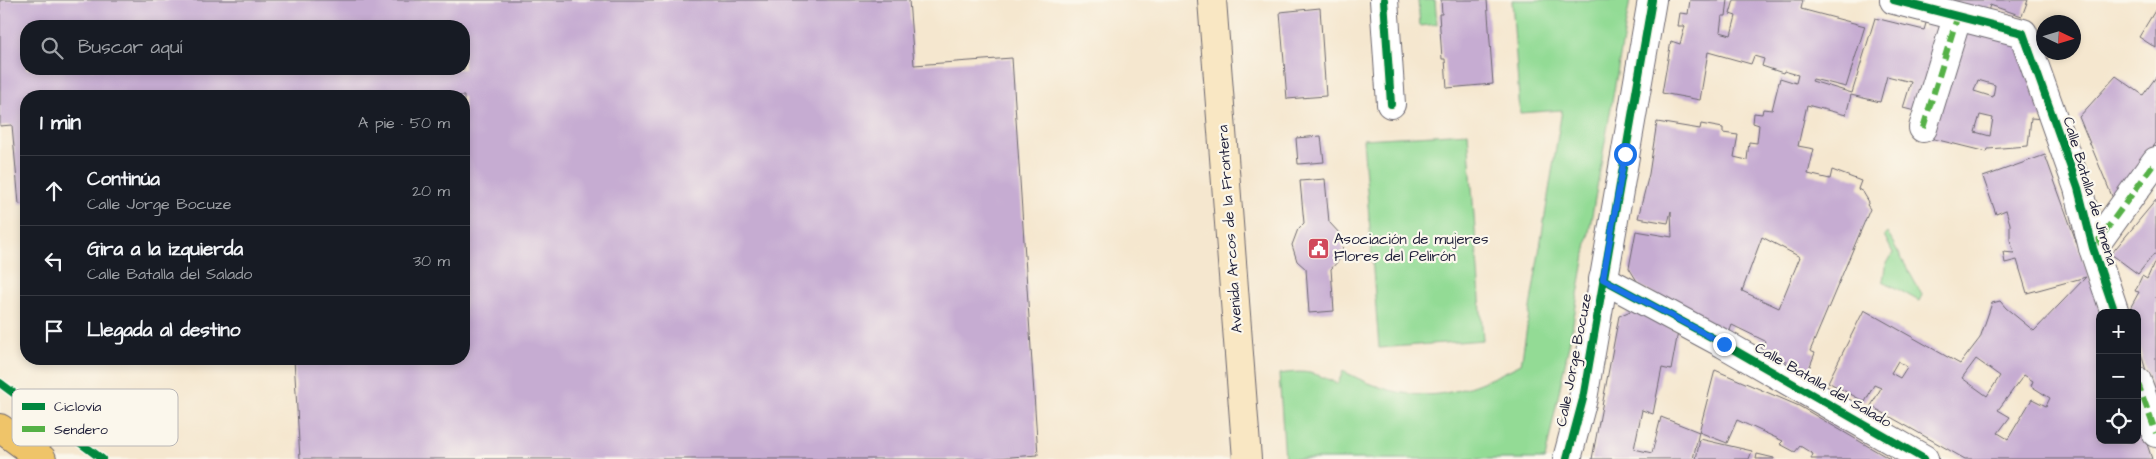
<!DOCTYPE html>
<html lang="es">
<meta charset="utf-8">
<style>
:root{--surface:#171b24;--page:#20242c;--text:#f1f3f6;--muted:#9ea1a6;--line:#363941}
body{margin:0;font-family:"Architects Daughter",sans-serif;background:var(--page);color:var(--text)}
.controls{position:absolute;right:15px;bottom:15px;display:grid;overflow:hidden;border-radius:10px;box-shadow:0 2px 8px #0003}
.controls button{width:45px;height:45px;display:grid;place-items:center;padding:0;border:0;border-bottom:1px solid var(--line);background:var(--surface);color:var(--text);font:25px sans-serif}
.compass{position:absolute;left:2036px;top:15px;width:45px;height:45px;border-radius:50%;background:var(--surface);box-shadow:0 2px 8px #0003;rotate:94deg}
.stop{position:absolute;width:15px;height:15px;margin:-11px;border:4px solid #1a73e8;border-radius:50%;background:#fff}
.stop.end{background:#1a73e8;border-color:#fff;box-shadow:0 1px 5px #0008}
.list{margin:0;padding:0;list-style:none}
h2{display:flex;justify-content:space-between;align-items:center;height:65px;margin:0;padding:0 20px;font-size:21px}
h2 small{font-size:16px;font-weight:400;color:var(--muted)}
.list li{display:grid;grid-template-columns:32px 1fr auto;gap:15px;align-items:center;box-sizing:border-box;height:70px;padding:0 20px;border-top:1px solid var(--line)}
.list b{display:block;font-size:19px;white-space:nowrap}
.list p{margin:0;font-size:16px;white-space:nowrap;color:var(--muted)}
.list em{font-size:16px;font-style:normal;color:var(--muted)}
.icon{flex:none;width:28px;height:28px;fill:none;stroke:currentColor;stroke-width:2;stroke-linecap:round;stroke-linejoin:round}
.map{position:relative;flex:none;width:2156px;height:459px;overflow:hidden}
.search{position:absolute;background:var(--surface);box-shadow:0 2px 8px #0003;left:20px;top:20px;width:450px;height:55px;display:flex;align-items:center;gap:12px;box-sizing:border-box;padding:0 18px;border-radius:20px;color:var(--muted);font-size:19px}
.panel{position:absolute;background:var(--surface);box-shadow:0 2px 8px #0003;left:20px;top:90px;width:450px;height:275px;border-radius:20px}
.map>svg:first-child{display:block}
</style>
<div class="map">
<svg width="2156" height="459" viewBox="0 0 2156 459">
<rect width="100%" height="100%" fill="#fbf7ec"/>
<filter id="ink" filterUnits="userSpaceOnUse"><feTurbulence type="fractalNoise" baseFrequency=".02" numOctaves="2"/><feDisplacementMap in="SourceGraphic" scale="10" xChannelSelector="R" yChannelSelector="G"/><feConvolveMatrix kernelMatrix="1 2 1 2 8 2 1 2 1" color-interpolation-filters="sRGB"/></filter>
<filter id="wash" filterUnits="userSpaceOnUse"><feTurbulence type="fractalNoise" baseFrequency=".0096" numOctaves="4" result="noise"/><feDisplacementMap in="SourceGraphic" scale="20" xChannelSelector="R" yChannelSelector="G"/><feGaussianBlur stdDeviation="1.12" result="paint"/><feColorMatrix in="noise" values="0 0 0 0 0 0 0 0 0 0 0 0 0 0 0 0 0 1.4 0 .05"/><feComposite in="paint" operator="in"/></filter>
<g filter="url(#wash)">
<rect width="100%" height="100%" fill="#f5e7cf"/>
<g fill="#93db95" stroke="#5a7e68">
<polygon points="1418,0 1435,0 1437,24 1420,26"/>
<path d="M1512,0H1630L1570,340L1545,459H1285L1279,374C1307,370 1313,372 1338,384L1343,371C1414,408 1453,399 1521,364L1562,110L1520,113Z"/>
<polygon points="1468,133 1483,340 1379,348 1363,139"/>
<polygon points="1887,232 1922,295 1919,301 1883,281 1885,267 1893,253 1884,235"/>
</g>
<g id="blocks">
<g fill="#c6acd2" fill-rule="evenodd">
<path d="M0,0H909L914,65L1012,58L1038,455L984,459H300L294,359H464V96H26V203L19,204L12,125L0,126ZM26,26H464V69H26Z"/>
<polygon points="1441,0 1487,0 1493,84 1447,88 1445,59 1442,59 1439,14 1442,14"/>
<path d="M1690,0H1728L1726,16H1722L1720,32L1731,35L1736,16L1730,14L1734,0H1803L1801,9L1865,26L1846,87L1813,79L1812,81L1852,93L1875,18L1924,30L1927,20L1945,25L1919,112L1903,108L1911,82L1887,76L1880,102L1851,95L1846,115L1807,105L1798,146L1814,149L1808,174L1830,179L1832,170L1861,181L1858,189L1863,192L1869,202L1867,205L1870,209L1810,351L1815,353L1808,371L1761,349L1765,341L1732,325L1729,333L1640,286L1629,268L1636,231L1672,237L1671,211L1668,223L1638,218L1649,174L1657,122L1700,129L1701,124L1723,128V133L1738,135L1734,157L1747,160L1749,142L1757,143L1759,125L1753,123L1754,113L1762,114L1763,109L1772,110L1780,78L1796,83L1798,75L1784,71L1783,73L1762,66L1764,59L1754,56L1751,64L1708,52L1700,100L1662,93L1671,41L1680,44L1685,26H1678L1680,13L1688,14ZM1762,237L1800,257L1779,308L1742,291Z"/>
<polygon points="1948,0 2028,0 2022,16 1990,5 1987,14"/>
<polygon points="1320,8 1326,96 1287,99 1280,12"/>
<polygon points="2156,9 2156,48 2139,37"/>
<path d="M1962,31L2016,42L2043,119L2031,118L2028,146L1988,149L1987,152L1930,138ZM1978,80L1995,85L1993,97L1974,91ZM1980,115L1993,118L1990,136L1975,132Z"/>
<polygon points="2116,76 2143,95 2156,77 2156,143 2114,201 2079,117"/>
<polygon points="1321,136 1324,162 1298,164 1296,138"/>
<path d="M2045,155L2102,313H2100V440L2135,442L2143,432L2152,459H1965L1871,406L1881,388L1874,385L1865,402L1828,382L1864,310L1960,364L1980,338L1992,303L2000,301L2006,308L2034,331L2086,277L2027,293L2017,260L2005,263L2003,252L2014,253L2010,240V224L2006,210L1996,214L1983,177ZM1976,359L2000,376L1987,396L1962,378ZM1898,361L1907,367L1900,378L1891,373ZM2024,375L2033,381L2031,386L2050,398L2046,406L2032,399L2008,439L1998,433L2010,417L1998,410Z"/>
<polygon points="1325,179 1329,222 1341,235 1343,252 1339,260 1331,269 1334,311 1309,313 1306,269 1297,261 1292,245 1298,229 1304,223 1300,181"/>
<polygon points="2156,200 2156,255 2154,254 2138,274 2111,254"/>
<polygon points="2156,259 2156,392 2153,395 2137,340 2137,313 2128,312 2139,292 2135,291 2142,276 2147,279"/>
<polygon points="1635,309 1678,332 1671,370 1662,368 1653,414 1642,410 1634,449 1652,453 1661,417 1699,432 1693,459 1592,459 1619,316"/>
<polygon points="1715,370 1799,406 1890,459 1811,459 1813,454 1800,446 1795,452 1780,444 1783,441 1737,420 1727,443 1699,432"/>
<polygon points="1700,439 1752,451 1749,459 1696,459"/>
<polygon points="1757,454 1774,458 1774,459 1756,459"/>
</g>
</g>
</g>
<g filter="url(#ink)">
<use href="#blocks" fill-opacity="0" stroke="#6c676f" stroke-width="1"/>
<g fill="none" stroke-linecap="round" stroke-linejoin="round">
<defs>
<g id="minor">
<polyline points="1384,0 1391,104"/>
<polyline points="1894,0 2023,33 2078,188 2093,248 2115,313"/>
<polyline points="1923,128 1957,18"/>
<polyline points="2093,248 2156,161"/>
<polyline points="1603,279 1724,344 1924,459"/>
<polyline points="2137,381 2156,433"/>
<polyline points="1567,459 1583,399 1652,0"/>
</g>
<polyline id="secondary" points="1212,0 1247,459"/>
<polyline id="primary" points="0,428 42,459"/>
</defs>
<use href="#minor" stroke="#6c676f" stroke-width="30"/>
<use href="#secondary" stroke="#6c676f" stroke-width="30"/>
<use href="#primary" stroke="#6c676f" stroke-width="30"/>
<use href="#minor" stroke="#fff" stroke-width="28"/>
<use href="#secondary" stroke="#f9e7c3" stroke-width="28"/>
<use href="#primary" stroke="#efc469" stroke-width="28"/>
<g stroke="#55b146" stroke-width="6" stroke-dasharray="12 6" stroke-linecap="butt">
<polyline points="1923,128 1957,18"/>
<polyline points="2093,248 2156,161"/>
<polyline points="2137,381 2156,433"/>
</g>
<defs>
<g id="cycleway">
<polyline points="1384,0 1391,104"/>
<polyline points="1894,0 2023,33 2078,188 2093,248 2115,313"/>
<polyline points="1603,279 1724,344 1924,459"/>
<polyline points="0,383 102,459"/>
<polyline points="1567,459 1583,399 1652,0"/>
</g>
</defs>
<use href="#cycleway" stroke="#fbf7ec" stroke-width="11"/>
<use href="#cycleway" stroke="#00873e" stroke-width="8"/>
</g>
</g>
<g fill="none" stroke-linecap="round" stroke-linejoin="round" filter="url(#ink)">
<polyline stroke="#1a73e8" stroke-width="6" points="1625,154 1603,279 1724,344"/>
</g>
<defs>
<symbol id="civic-square" viewBox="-11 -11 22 22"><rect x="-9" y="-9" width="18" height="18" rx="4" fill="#d1495b" stroke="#fbf7ec"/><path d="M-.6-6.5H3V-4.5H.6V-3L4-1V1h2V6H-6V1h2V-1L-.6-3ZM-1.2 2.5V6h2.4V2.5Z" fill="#fff"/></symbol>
</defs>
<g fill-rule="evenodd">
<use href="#civic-square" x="1306" y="236" width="25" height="25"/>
</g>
<g text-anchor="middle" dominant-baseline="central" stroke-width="4.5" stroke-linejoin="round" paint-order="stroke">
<g font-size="15" fill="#22223b" stroke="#fbf7ec">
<text transform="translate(2090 191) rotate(73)">Calle Batalla de Jimena</text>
<text transform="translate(1230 229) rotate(-94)">Avenida Arcos de la Frontera</text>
<text transform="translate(1574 360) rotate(-79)">Calle Jorge Bocuze</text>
<text transform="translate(1823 385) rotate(30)">Calle Batalla del Salado</text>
</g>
<g font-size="15" fill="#22223b" stroke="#fbf7ec" text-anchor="start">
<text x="1334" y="239">Asociación de mujeres<tspan x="1334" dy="17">Flores del Pelirón</tspan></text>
</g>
</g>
<rect x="12" y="389" width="166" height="57" rx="8" fill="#fbf7ec" stroke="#bab7b7" stroke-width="1"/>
<rect x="22" y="403" width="23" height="7" fill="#00873e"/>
<rect x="22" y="426" width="23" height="6" fill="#55b146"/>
<g font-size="14" fill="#22223b">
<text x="54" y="411">Ciclovía</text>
<text x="54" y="434">Sendero</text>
</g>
</svg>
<div class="controls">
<button>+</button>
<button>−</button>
<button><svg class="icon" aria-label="locate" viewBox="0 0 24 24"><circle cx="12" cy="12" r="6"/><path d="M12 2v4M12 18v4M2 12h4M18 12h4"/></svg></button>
</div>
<svg class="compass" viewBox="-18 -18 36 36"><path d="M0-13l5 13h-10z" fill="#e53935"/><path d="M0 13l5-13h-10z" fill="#9ea1a6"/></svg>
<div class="stop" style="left:1625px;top:154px"></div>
<div class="stop end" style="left:1724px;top:344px"></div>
<div class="search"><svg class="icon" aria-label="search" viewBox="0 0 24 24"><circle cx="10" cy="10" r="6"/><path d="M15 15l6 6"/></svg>Buscar aquí</div>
<section class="panel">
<h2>1 min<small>A pie · 50 m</small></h2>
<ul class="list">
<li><svg class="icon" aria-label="ahead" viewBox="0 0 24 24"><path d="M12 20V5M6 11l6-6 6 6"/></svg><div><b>Continúa</b><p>Calle Jorge Bocuze</p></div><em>20 m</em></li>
<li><svg class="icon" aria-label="left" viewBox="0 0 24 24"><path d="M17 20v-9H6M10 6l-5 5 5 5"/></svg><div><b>Gira a la izquierda</b><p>Calle Batalla del Salado</p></div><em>30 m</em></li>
<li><svg class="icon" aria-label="arrive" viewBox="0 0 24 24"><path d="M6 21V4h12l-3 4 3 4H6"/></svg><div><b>Llegada al destino</b></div></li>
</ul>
</section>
</div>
